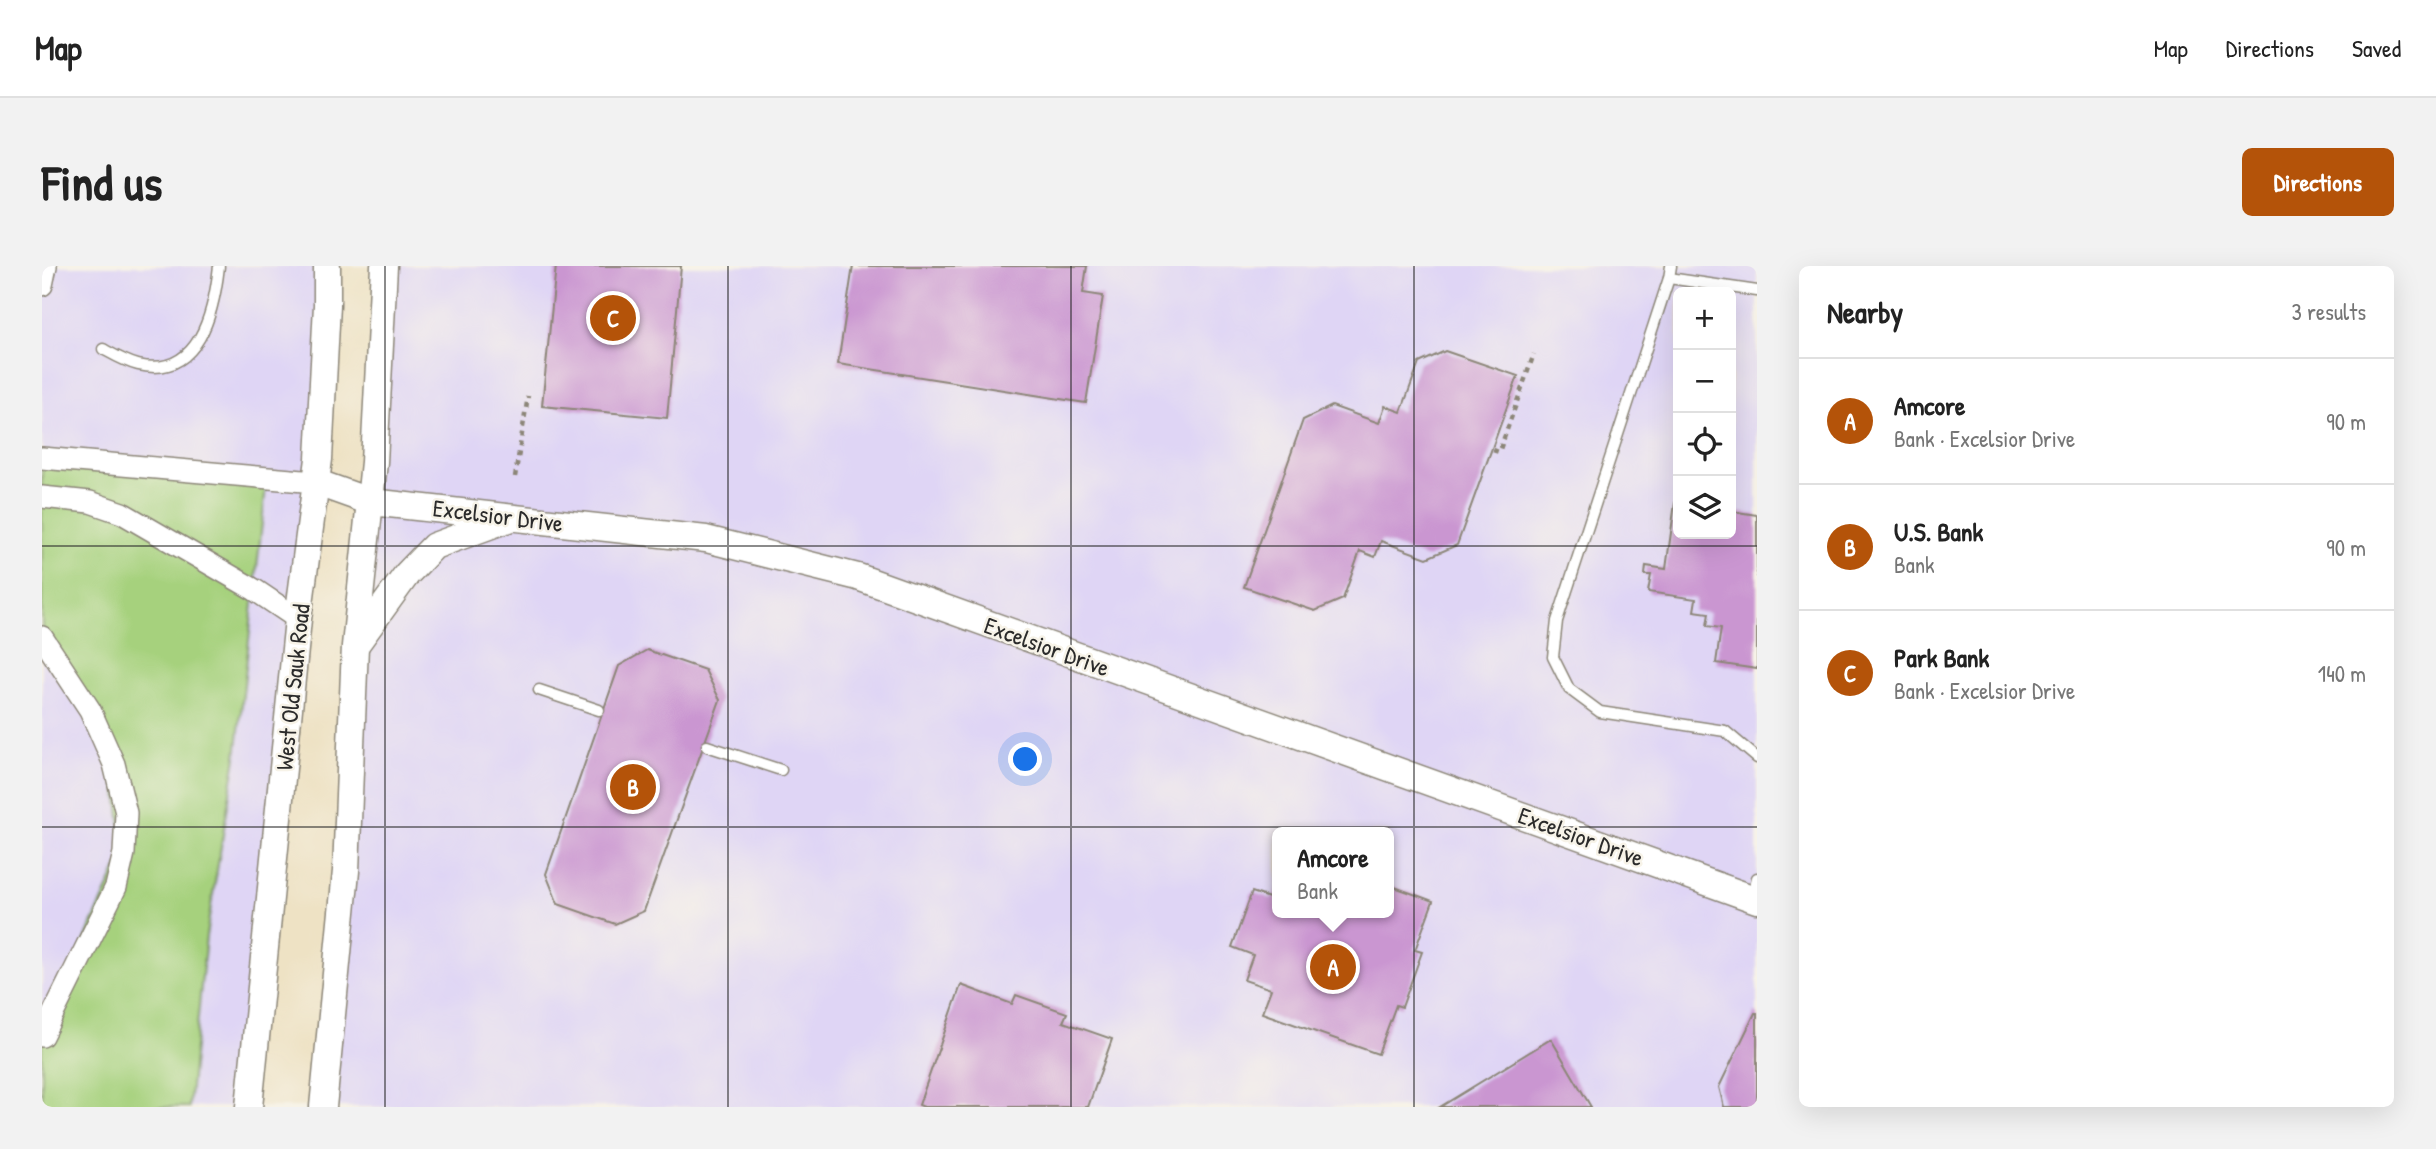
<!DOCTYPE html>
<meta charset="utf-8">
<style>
:root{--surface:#fff;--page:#f2f2f2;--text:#222;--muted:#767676;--line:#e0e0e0;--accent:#b45309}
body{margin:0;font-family:"Patrick Hand",sans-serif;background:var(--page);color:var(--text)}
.controls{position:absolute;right:21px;top:21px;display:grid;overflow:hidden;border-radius:10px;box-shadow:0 7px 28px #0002}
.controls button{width:63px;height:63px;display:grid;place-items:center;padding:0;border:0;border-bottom:2px solid var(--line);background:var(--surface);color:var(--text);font:35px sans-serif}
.you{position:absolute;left:984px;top:494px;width:24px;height:24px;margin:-18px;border:5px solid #fff;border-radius:50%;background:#1a73e8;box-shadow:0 0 0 10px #1a73e833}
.badge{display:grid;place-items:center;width:46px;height:46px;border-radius:50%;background:var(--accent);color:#fff;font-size:23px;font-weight:700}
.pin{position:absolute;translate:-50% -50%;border:4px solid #fff;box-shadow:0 2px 7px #0006}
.popup{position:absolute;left:1230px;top:561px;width:122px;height:91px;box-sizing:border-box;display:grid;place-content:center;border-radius:10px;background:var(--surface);filter:drop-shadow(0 2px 5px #0005);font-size:23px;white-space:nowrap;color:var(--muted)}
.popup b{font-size:26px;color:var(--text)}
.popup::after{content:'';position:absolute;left:50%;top:100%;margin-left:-14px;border:14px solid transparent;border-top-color:var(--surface)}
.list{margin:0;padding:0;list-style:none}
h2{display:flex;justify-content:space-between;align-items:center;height:91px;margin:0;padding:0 28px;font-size:30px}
h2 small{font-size:23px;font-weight:400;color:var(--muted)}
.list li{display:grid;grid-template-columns:46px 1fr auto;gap:21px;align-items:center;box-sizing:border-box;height:126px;padding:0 28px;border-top:2px solid var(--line)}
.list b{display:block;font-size:26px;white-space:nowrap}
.list p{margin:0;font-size:23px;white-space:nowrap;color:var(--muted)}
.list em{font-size:23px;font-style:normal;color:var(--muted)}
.icon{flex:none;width:38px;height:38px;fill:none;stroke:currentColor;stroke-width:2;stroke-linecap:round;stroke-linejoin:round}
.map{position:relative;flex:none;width:1715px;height:841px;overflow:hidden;border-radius:10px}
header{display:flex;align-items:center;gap:42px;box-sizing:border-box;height:98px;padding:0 35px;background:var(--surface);border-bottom:2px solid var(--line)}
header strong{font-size:33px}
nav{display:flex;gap:38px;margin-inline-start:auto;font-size:24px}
.intro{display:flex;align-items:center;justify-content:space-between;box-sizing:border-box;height:168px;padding:0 42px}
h1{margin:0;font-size:49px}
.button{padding:18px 32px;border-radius:10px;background:var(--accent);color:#fff;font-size:24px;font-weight:700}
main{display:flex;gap:42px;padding:0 42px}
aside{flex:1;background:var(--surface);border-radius:10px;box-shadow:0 7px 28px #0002}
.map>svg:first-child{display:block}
</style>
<header>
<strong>Map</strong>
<nav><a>Map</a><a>Directions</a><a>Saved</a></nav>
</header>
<div class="intro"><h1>Find us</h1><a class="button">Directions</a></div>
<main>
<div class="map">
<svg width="1715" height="841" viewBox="0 0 1715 841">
<rect width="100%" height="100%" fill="#f7f3e8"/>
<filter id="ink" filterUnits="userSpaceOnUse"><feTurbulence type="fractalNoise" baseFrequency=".0143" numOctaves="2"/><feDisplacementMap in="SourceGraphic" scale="14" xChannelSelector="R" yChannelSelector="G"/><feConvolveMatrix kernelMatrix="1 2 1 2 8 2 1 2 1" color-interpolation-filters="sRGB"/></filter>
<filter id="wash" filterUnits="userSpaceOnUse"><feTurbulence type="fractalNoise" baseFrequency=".00686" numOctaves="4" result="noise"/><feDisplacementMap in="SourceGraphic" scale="28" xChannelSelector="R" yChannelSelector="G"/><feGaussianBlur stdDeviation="1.57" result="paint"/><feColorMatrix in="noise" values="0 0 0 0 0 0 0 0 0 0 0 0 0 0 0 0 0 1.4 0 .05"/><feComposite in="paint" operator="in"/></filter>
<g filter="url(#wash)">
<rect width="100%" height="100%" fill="#eee2c4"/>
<g fill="#dfd5f5" fill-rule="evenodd">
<polygon points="0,0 285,0 207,841 0,841"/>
<path d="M342,0H1715V841H281ZM1636,26H1689V268H1636ZM1235,566H1347V647H1235Z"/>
</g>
<polygon fill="#a6d17d" stroke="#687e54" stroke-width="2" points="0,192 225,212 194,491 164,670 147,841 0,841 0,770 82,587 72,498 0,371"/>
<g id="blocks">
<g fill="#ca96d1">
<polygon points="514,0 639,0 625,152 500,140"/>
<polygon points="811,0 1045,0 1041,27 1061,30 1044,137 796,98"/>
<polygon points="1403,85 1476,110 1415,279 1385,292 1339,275 1333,291 1318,285 1301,333 1273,345 1202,321 1261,154 1290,140 1337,157 1343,140 1359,146 1377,97"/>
<polygon points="1633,237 1636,238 1636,268 1689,268 1689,245 1715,249 1715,403 1674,397 1679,362 1665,360 1667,347 1652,345 1654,333 1606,326 1609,309 1603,309 1604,300 1624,303"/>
<polygon points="605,384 663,404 678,434 602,645 573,658 516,638 504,608 577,400"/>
<polygon points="1347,619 1391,635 1373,684 1380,686 1360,741 1354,739 1336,788 1220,747 1229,723 1202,714 1211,689 1190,681 1210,626 1230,633 1235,622 1235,647 1347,647"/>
<polygon points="919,719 970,738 974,729 1025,747 1021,756 1070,773 1046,841 882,841 877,839"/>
<polygon points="1713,747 1715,747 1715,841 1682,841 1677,821"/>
<polygon points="1509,773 1549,841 1398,841"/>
</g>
</g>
</g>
<g filter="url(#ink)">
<use href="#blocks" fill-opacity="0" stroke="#8c8678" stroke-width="2"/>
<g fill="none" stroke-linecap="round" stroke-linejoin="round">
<defs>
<g id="service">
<polyline points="1629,0 1627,12 1515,355 1511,391 1527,423 1558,446 1683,465 1715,492"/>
<polyline points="1627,12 1715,25"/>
<path d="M61,83C72,89 84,96 96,99C157,113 172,46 177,0"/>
<polyline points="497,424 557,444"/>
<polyline points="665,480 739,504"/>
<polyline points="1710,633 1715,612"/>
</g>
<g id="minor">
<polyline points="0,19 4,0"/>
<polyline points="0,192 273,216"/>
<polyline points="0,231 48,236 80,247 213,324 256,353"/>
<polyline points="0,371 48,444 72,498 84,547 82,587 74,621 0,770"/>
</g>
<g id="tertiary">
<polyline points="273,216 329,236 664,273 816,311 1715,634"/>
<polyline points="315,377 365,308 392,280 466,253"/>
<polyline points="207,841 256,353 277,193 285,39 285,0"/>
<polyline points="281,841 304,605 313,380 332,196 342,0"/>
</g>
</defs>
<use href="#service" stroke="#8c8678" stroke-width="13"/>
<use href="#minor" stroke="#8c8678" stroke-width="24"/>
<use href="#tertiary" stroke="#8c8678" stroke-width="29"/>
<g stroke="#8c8678" stroke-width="4.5" stroke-dasharray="5 5" stroke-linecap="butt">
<polyline points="1451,184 1457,186 1492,88"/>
<polyline points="473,211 486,130"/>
</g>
<use href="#service" stroke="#fff" stroke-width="10"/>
<use href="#minor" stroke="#fff" stroke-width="21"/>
<use href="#tertiary" stroke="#fff" stroke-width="26"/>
</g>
</g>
<path fill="none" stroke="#2b2b2b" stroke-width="2" stroke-opacity="0.55" d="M343,0V841M686,0V841M1029,0V841M1372,0V841M0,280H1715M0,561H1715"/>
<g text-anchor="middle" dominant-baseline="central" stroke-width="5" stroke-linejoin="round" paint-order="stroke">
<g font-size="24" fill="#2b2b2b" stroke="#f7f3e8">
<text transform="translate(456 249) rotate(7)">Excelsior Drive</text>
<text transform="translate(1005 380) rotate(20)">Excelsior Drive</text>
<text transform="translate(250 421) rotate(-84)">West Old Sauk Road</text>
<text transform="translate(1539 570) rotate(20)">Excelsior Drive</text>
</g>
</g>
</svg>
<div class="controls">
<button>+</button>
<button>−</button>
<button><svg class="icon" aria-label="locate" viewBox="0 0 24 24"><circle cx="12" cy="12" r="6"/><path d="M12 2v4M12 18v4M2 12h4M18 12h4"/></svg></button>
<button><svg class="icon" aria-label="layers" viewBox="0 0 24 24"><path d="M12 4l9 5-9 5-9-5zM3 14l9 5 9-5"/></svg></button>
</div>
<div class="you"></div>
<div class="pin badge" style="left:1291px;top:701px">A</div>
<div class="popup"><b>Amcore</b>Bank</div>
<div class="pin badge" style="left:591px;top:521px">B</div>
<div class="pin badge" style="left:571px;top:52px">C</div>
</div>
<aside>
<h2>Nearby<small>3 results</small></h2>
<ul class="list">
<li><span class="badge">A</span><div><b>Amcore</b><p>Bank · Excelsior Drive</p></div><em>90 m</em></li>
<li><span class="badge">B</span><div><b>U.S. Bank</b><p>Bank</p></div><em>90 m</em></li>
<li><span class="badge">C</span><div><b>Park Bank</b><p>Bank · Excelsior Drive</p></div><em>140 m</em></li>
</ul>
</aside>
</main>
